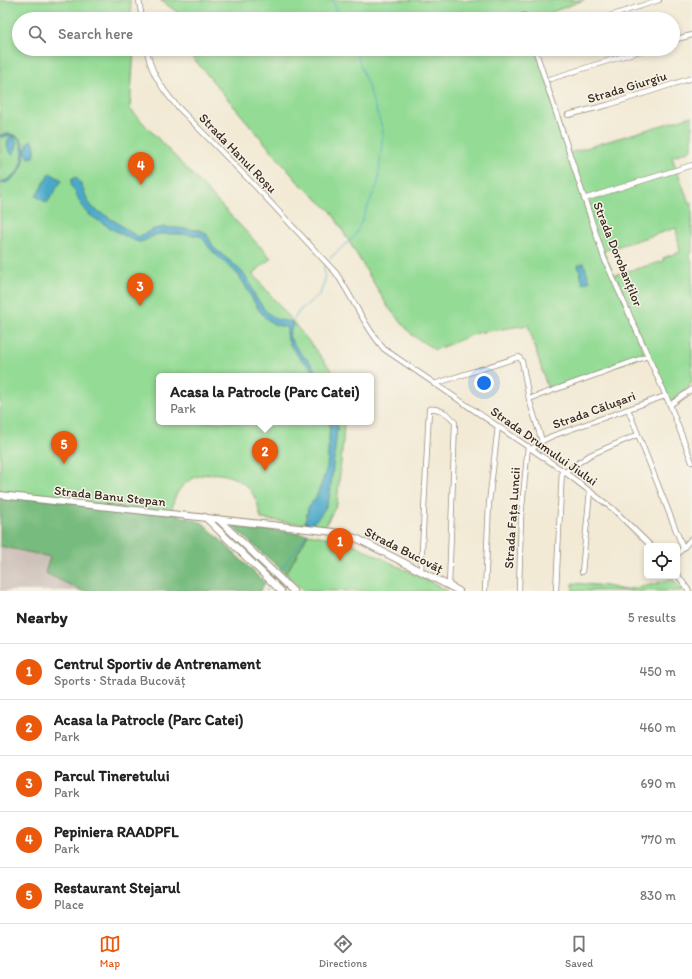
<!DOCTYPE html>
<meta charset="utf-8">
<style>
:root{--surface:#fff;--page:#f2f2f2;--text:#222;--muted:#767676;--line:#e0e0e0;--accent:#ea580c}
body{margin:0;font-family:Itim,sans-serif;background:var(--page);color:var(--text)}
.controls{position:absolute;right:12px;bottom:12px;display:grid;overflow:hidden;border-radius:6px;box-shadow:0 2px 6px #0003}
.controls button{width:36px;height:36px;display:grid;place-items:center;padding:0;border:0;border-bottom:1px solid var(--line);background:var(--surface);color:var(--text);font:20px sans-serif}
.you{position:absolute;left:484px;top:383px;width:14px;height:14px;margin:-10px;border:3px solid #fff;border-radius:50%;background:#1a73e8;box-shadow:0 0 0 6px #1a73e833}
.badge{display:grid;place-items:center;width:26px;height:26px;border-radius:50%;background:var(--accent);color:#fff;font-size:13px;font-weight:700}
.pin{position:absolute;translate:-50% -33px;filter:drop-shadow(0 1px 2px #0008)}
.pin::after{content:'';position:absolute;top:21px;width:14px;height:12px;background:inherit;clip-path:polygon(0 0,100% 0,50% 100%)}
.popup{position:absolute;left:156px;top:373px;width:218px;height:52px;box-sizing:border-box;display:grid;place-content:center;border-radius:6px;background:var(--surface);filter:drop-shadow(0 1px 3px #0005);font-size:13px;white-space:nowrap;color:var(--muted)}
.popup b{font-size:15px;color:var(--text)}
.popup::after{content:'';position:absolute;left:50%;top:100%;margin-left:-8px;border:8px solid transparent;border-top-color:var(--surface)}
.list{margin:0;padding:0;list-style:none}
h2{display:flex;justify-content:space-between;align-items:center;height:52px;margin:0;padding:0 16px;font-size:17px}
h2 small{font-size:13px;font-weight:400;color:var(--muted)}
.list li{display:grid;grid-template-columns:26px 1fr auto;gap:12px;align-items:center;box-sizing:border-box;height:56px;padding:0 16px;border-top:1px solid var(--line)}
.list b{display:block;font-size:15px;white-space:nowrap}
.list p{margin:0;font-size:13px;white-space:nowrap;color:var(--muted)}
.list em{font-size:13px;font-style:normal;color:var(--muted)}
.icon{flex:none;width:22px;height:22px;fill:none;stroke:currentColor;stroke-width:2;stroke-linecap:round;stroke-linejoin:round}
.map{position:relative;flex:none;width:692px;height:591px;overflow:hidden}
.search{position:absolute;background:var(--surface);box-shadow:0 2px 6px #0003;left:12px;right:12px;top:12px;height:44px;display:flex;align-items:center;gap:10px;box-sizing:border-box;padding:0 14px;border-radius:22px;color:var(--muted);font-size:15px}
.sheet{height:332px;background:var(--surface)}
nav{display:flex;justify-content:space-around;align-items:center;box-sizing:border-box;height:56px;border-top:1px solid var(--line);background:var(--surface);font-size:11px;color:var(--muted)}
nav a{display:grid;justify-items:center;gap:2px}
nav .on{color:var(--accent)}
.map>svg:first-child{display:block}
</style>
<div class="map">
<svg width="692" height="591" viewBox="0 0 692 591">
<rect width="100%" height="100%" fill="#f7f3e8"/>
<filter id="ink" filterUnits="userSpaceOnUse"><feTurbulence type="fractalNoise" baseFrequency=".025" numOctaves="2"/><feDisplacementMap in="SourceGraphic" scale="8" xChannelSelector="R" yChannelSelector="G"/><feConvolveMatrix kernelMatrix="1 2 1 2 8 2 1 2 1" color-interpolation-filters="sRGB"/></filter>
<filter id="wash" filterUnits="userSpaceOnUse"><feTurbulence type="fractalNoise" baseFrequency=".012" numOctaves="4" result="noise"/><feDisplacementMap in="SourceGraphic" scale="16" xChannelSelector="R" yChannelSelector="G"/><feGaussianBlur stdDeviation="0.9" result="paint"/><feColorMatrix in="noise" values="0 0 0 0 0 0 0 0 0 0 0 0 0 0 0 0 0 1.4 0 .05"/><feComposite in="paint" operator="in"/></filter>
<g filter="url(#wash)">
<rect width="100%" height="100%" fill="#f2ead5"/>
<polygon fill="#cec1ba" points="0,546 51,557 45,574 82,591 0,591"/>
<g fill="#94db95" stroke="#68825a" fill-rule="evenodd">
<path d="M0,0H130L132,19H19V49H134L130,109L271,258L253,274L307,339L332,371L333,376H159V422H344L343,440L337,504L325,526L315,528L303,524L261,519C259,508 257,499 250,490C231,467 190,468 176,495C173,501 172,507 172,513L0,495Z"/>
<polygon points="160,0 584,0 533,19 179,19 176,11"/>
<path d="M190,49H537L569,153L692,116V149L672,157L689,203L692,202V253L689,254L692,261V383L690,384L689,387L670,402L618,287L645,355L548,390L528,325L477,333L435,350L412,335L388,307L331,211L297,181L194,59ZM676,228L680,252L663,258L664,261L614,275L603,251Z"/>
<polygon points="308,534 347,541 448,591 304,591 286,574"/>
<polygon points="672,578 682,591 573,591 573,583 606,586 624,590 655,584"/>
</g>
<g fill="#77bb7e" stroke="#59724e">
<polygon points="0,495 172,513 203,523 265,583 260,591 82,591 45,573 50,557 0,546"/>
<polygon points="239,524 242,527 308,534 286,574 235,529 233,526"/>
</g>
<g fill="#4aa9c9" stroke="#426a74">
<path d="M5,134C36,131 28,181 0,184V182C20,179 28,157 19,139L12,135L1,137L0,135Z"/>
<path d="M13,136C19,141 17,147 14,153L12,154C7,150 5,143 10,137Z"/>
<path d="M31,140C36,144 36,152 34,157L29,158L25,151L29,141Z"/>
<polygon points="50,173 62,180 47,203 36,196"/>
<path d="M76,177L81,184L88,201L93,208L113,220L138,237L154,229L164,227L199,230L206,233L214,248L235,265L245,275L251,286L255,296L265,310L275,319L292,322L293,324L289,336C292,341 295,346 298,350C307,362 312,359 317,376H313C312,366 310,367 303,361C297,355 289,346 287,337C287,334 287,331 287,328C283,326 276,326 272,323C256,313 250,291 239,276C231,267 221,260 212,251C208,247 205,240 201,237C197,234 161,233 156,235C150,237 145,242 139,242C133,242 91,217 86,212C79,204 78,194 71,186L72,179Z"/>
<polygon points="584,263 590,281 583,284 578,265"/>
<path d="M330,422H338L330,494C328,506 321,516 312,524H308L305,522L308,508L316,497L322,482L327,467Z"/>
</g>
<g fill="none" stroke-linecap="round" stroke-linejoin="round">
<g stroke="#4aa9c9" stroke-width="1">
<polyline points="332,0 341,19"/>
<polyline points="328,260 355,236 378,183 383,130 355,49"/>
<polyline points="292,322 300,310 320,294 325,280 324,265"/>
<polyline points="281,570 306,535"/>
<polyline points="266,591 268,589"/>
</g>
</g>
</g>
<g filter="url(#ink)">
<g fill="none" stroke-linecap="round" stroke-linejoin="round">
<defs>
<g id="minor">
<polyline points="139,0 142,19"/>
<polyline points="524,15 525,19"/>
<polyline points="601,19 659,0"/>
<polyline points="673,40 692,35"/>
<path d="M147,49C149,69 163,90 176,105L256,187L336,273C353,298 364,326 384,349L562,470L613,509L651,546"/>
<polyline points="535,49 604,258 670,405 692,462"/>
<polyline points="550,79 646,49"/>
<polyline points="568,115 608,105 692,78"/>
<polyline points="584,199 692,165"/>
<polyline points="434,384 519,357 522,361 529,399 542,441"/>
<polyline points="529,399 648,356"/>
<polyline points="670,405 692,389"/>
<polyline points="628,409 683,548"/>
<polyline points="532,449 542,441 552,436 665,396"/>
<polyline points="565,472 590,455 637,435"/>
<polyline points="677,555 692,538"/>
<path d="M421,571L429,409C438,407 451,415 455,423L449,586"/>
<polyline points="582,572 590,491"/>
<polyline points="677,574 689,591"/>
<polyline points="485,591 489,503 498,426"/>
<polyline points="519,591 521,517 528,446"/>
<polyline points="556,591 562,470"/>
</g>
<g id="major">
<polyline points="0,495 334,532 358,539 459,591"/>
<polyline points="205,517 281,591"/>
<polyline points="218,519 293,591"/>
</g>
</defs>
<use href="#minor" stroke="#968a7a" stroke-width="6"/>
<use href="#major" stroke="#968a7a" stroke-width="8"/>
<use href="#minor" stroke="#fff" stroke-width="4.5"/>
<use href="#major" stroke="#fff" stroke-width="6"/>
</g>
</g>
<g text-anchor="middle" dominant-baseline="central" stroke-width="3" stroke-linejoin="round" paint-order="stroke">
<g font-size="13" fill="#3b2a1e" stroke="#f7f3e8">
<text transform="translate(627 87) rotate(-17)">Strada Giurgiu</text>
<text transform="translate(238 153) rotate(46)">Strada Hanul Roșu</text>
<text transform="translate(618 254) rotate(68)">Strada Dorobanților</text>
<text transform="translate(594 410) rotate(-20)">Strada Călușari</text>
<text transform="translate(544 446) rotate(35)">Strada Drumului Jiului</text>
<text transform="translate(110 496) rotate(6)">Strada Banu Stepan</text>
<text transform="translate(512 518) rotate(-86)">Strada Fața Luncii</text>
<text transform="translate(404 550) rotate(27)">Strada Bucovăț</text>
</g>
</g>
</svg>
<div class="controls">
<button><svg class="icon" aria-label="locate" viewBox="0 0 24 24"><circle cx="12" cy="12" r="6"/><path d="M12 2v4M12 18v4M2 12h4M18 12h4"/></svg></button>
</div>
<div class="you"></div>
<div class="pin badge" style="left:340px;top:561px">1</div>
<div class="pin badge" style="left:265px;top:471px">2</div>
<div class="popup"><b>Acasa la Patrocle (Parc Catei)</b>Park</div>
<div class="pin badge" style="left:140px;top:306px">3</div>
<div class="pin badge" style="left:141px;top:185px">4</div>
<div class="pin badge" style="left:64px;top:464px">5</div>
<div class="search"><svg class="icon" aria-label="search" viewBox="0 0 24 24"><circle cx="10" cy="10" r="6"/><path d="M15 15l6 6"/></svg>Search here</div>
</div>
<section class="sheet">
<h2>Nearby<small>5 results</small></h2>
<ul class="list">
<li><span class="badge">1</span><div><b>Centrul Sportiv de Antrenament</b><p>Sports · Strada Bucovăț</p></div><em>450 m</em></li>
<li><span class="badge">2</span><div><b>Acasa la Patrocle (Parc Catei)</b><p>Park</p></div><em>460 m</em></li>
<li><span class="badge">3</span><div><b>Parcul Tineretului</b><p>Park</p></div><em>690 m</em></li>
<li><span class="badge">4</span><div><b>Pepiniera RAADPFL</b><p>Park</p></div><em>770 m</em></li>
<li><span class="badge">5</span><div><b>Restaurant Stejarul</b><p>Place</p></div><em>830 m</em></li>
</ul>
</section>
<nav>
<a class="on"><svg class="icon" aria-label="map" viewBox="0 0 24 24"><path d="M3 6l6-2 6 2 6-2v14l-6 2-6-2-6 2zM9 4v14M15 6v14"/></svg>Map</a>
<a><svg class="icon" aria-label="directions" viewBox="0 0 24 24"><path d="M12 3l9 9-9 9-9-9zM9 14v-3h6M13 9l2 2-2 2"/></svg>Directions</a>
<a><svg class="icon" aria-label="saved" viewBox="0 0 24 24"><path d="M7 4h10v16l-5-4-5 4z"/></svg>Saved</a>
</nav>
